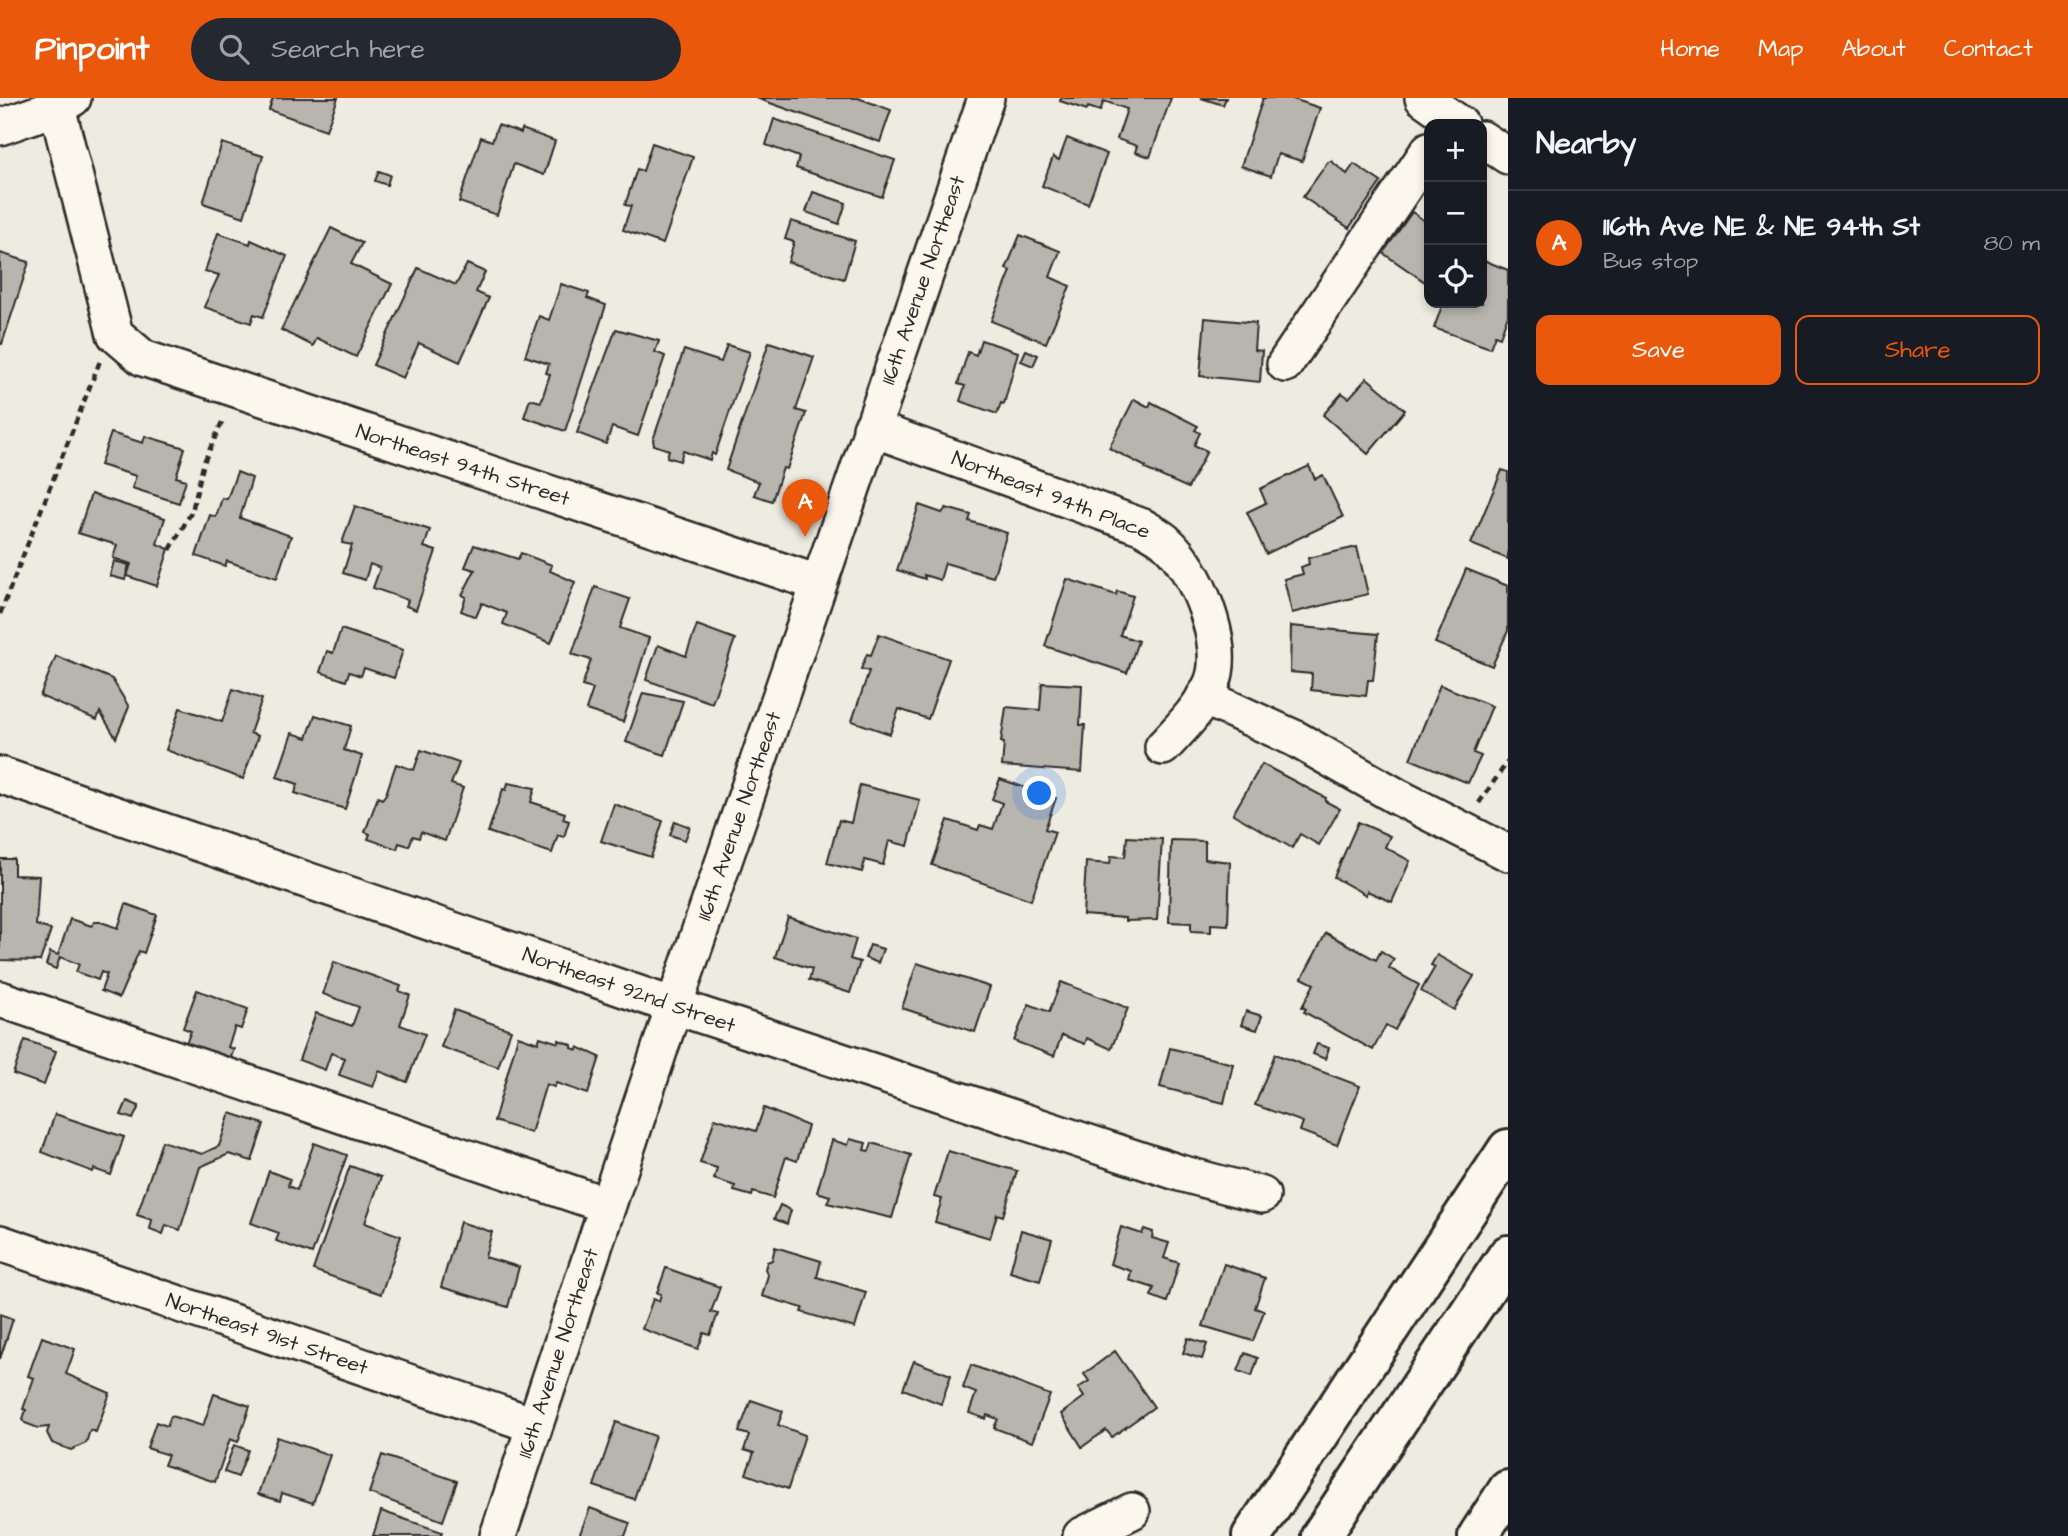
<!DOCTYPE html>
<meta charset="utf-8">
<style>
:root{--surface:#171b24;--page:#242831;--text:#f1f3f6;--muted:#9ea1a6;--line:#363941;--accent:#ea580c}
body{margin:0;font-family:"Architects Daughter",sans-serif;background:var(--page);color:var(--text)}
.controls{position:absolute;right:21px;top:21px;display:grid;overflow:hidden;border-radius:14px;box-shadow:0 4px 10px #0003}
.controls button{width:63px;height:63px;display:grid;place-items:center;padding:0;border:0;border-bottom:2px solid var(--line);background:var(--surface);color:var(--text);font:35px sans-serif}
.you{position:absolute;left:1040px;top:696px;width:24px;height:24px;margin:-18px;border:5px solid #fff;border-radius:50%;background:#1a73e8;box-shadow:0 0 0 10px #1a73e833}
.badge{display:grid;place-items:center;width:46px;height:46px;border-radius:50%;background:var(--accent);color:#fff;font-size:23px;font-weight:700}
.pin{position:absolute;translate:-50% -58px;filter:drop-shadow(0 2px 4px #0008)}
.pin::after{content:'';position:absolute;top:37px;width:24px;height:21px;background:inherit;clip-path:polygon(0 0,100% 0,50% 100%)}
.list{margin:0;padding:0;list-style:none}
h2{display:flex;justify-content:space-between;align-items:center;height:91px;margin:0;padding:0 28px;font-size:30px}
h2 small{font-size:23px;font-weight:400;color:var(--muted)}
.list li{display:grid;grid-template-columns:46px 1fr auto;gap:21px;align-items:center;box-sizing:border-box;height:105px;padding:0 28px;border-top:2px solid var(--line)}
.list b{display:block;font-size:26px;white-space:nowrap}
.list p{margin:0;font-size:23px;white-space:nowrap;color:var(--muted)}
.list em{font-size:23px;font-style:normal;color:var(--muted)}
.actions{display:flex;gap:14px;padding:21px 28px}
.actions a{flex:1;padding:16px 0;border:2px solid var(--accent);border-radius:14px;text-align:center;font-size:24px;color:var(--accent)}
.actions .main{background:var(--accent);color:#fff}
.icon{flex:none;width:38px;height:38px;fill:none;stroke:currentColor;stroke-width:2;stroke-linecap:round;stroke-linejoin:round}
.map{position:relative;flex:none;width:1508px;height:1438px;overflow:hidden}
header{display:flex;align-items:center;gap:42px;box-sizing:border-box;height:98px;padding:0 35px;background:var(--accent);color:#fff}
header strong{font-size:33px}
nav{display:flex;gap:38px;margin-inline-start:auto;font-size:24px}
.search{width:490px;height:63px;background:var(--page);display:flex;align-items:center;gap:18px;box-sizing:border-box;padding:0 24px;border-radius:38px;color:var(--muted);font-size:26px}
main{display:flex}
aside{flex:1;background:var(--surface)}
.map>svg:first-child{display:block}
</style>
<header>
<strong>Pinpoint</strong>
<div class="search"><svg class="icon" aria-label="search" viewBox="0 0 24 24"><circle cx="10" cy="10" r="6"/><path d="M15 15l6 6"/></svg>Search here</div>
<nav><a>Home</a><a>Map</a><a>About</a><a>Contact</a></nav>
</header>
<main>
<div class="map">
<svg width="1508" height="1438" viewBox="0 0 1508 1438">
<rect width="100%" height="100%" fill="#eeebe0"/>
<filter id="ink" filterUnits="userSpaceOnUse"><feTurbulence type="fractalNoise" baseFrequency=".0143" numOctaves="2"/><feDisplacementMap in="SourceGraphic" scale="14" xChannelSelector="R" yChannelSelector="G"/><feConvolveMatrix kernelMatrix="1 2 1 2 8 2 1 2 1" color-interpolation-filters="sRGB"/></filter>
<g filter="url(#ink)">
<g fill="#b8b5ae" stroke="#2b2b2b" stroke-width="2">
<polygon points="273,0 338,0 326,32 269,12"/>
<polygon points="756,0 858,0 891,12 880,44"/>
<polygon points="1061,0 1171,0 1150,59 1135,54 1137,48 1117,41 1127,11 1104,3 1100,13 1088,9 1087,12 1060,3"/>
<polygon points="1201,0 1226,0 1223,7"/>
<polygon points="1263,0 1290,0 1320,10 1302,63 1278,56 1271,78 1241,68"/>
<polygon points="774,21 895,62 882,99 796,70 799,59 766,47"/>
<polygon points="498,27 521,35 522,31 555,43 544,77 514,66 497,117 459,104 481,39 492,43"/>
<polygon points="1067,40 1107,56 1088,106 1042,88 1053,59 1059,62"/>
<polygon points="222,45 263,58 244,119 203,105"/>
<polygon points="652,45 693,59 663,146 623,132 631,108 625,107 637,71 643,73"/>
<polygon points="1331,63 1347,76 1354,66 1381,84 1349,130 1303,99 1328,64"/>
<polygon points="379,73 390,77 387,87 375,83"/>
<polygon points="813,94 846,105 839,126 806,114"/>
<polygon points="1412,114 1429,126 1428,186 1383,155"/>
<polygon points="791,123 855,143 844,181 788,164 794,144 785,141"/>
<polygon points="331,130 362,145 351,166 392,186 356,259 317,240 313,248 281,232"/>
<polygon points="218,135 250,146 251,142 287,158 263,219 254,216 251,225 204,209 219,177 205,173"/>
<polygon points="1020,137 1060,153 1050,179 1070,188 1046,245 991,223 1011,173 1006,171"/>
<polygon points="0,155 29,164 2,246 0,245"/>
<polygon points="1483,162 1508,172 1508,217 1500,239 1495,237 1490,250 1434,230 1443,205 1482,205"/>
<polygon points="467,166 485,174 476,194 489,200 460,264 419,245 403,280 373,267 418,170 456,187"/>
<polygon points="561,186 589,195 587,200 606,207 565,333 524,319 530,301 541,304 550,276 546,275 549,266 525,258 539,218 549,222"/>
<polygon points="1205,220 1256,225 1254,252 1262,253 1260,284 1200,278"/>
<polygon points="616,231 659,243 655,254 665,258 638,338 612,329 606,346 577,335"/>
<polygon points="981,242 1018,254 1004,306 1001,305 997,316 960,303 965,288 958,286 968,254 976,257"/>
<polygon points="769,244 814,259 796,312 806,315 787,371 783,370 772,403 754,397 759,384 726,372"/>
<polygon points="727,247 750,254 715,357 712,355 710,362 683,353 680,363 667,359 669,352 654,347 653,342 684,252 721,264"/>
<polygon points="1026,252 1038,257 1033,268 1021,263"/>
<polygon points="1367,280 1405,312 1368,356 1323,317 1342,295 1349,300"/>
<polygon points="1134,301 1149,309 1151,304 1198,328 1195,332 1200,335 1194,347 1207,353 1188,390 1145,371 1146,369 1109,350"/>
<polygon points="111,335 143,345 145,338 185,350 176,379 186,382 179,405 132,390 136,378 100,367"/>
<polygon points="1309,368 1315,381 1323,377 1343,419 1266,456 1247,414 1266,405 1260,391"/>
<polygon points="1502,372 1508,374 1508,461 1471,446"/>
<polygon points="237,374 252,380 240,420 291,438 277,480 227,463 225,468 196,458 210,417 216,419 222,400 227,401"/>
<polygon points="91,396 165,420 157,446 169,451 157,488 127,478 131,466 113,460 117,447 78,435"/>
<polygon points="919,407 942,415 946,410 971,417 969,423 1007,435 993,479 945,465 940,482 924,477 925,481 897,472"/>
<polygon points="355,408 430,432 424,449 436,453 416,512 406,508 408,502 373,490 380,470 370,466 365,482 343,475 352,447 342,445"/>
<polygon points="474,447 518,461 521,455 552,467 550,473 575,484 551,545 503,526 507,515 482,505 476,519 461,513 466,499 462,497 475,472 465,469"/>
<polygon points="1357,449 1368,496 1292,515 1284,481 1303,476 1301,469 1309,466 1308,460"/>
<polygon points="114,463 129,467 125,482 110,478"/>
<polygon points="1466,471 1508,488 1508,533 1492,568 1435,545"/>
<polygon points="1067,481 1116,497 1117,493 1133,498 1120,537 1138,543 1127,575 1045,548"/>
<polygon points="595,489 630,501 620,530 649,540 623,624 586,612 593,591 582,588 591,562 572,556"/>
<polygon points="697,527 735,541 712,605 646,582 658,547 686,558"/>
<polygon points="1291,528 1378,536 1373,582 1368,582 1366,598 1311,592 1312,576 1290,574"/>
<polygon points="341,531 403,552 394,580 364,570 361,578 349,574 346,583 320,574 327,553 333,555"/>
<polygon points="879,536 949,561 928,621 899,611 890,636 852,623 869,573 861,571 867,556 871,557"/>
<polygon points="56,558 112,581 129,609 116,640 100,614 97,622 40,598"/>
<polygon points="1042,585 1082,587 1080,627 1085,627 1082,674 1002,668 1004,645 1001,644 1006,609 1040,612"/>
<polygon points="1440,587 1492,608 1473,655 1481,658 1468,685 1410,661"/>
<polygon points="233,591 262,601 250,635 258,638 243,681 166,652 180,610 222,624"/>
<polygon points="643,595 683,603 665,657 626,644"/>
<polygon points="315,617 351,628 344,652 362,658 345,711 295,695 298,686 277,679 292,635 307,640"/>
<polygon points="421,652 459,665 451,686 463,690 445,743 421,734 419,740 413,738 409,748 399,745 397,751 368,741 370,736 365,734 378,699 382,701 386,696 396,666 414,672"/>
<polygon points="1262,666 1326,700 1325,703 1340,711 1319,747 1300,736 1292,750 1233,716"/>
<polygon points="1000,681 1056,700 1045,731 1055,734 1031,802 932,767 948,722 978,732 980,727 993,731 1002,705 992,701"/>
<polygon points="508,685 535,690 531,704 565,715 563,721 569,723 564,739 558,737 552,755 488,734 503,691 506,692"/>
<polygon points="860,687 920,702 908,748 889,743 883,767 865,762 862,774 827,765 839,722 851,725"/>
<polygon points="614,706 663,723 651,759 601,743"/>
<polygon points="675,723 690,729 685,742 670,737"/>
<polygon points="1358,724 1390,738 1385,749 1410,763 1392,804 1367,793 1366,797 1334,779"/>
<polygon points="1127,739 1162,741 1157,822 1125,823 1125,820 1083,817 1086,764 1110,766 1111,758 1125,759"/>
<polygon points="1171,742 1205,743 1205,761 1230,764 1228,827 1211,826 1211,834 1191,833 1191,825 1169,824"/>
<polygon points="0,761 14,761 14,777 39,778 36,827 51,832 40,863 0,862"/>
<polygon points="126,806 157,817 144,855 139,853 119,900 101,893 107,876 101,874 98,882 76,874 79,866 60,859 56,871 46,867 50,854 58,857 70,821 92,828 94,824 101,824 118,830"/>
<polygon points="788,819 856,841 850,861 860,864 850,895 809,882 812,871 775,859"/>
<polygon points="1326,835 1376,862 1381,853 1394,861 1389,870 1419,887 1395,932 1386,927 1373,952 1304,914 1306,911 1302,909 1314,886 1302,880"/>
<polygon points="870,847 883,851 878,865 865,860"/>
<polygon points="1437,857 1474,878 1454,912 1421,893 1435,869 1431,867"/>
<polygon points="334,864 401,888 399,893 410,897 400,927 425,936 407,984 379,973 373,989 339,977 345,960 331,955 325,972 299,962 316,915 352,928 359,909 323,896"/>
<polygon points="917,865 990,889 975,934 902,910"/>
<polygon points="1061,884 1128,910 1111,951 1087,940 1085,946 1062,937 1054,958 1014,943 1029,906 1049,914"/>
<polygon points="197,892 248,911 241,931 235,929 228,949 234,951 226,972 199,956 201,950 186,945 191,933 183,930"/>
<polygon points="454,912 511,932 498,969 441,949"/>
<polygon points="1246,913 1262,918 1257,932 1241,927"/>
<polygon points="518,938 538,945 540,939 559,945 559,942 572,947 572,950 577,952 578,949 600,959 588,996 556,985 554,989 546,986 531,1035 494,1023"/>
<polygon points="25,942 56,953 44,987 13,976"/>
<polygon points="1317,946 1329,950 1325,961 1313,956"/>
<polygon points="1170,950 1233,966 1224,1005 1160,989"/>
<polygon points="1275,956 1360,988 1337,1047 1300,1033 1303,1024 1255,1007"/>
<polygon points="127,1003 139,1008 133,1021 121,1017"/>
<polygon points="764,1010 808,1028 797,1063 786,1059 773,1100 753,1094 752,1098 734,1093 735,1088 714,1081 717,1070 700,1065 715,1020 756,1033"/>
<polygon points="230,1015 264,1026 252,1063 229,1056 200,1069 180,1132 166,1127 163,1136 150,1131 152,1122 137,1117 162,1043 202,1056 219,1048"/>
<polygon points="55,1016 124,1039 111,1077 94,1071 93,1074 42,1054"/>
<polygon points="850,1041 866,1045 864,1052 869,1053 872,1045 911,1057 892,1120 827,1105 830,1098 817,1094 832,1042 848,1047"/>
<polygon points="314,1045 347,1057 312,1156 276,1143 279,1135 251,1125 269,1073 290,1081 288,1088 297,1092"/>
<polygon points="948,1053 1017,1073 1003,1118 997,1116 990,1140 935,1124 942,1101 934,1099"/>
<polygon points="350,1068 381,1079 365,1125 401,1138 381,1196 313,1172"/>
<polygon points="780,1107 791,1112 787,1126 774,1121"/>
<polygon points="460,1124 492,1134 485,1159 519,1169 508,1209 441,1189"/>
<polygon points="1121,1129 1142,1136 1144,1131 1153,1134 1152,1140 1169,1145 1164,1160 1179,1165 1167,1204 1151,1198 1154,1190 1129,1182 1131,1173 1110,1166"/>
<polygon points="1021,1132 1052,1141 1040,1183 1010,1174"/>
<polygon points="775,1149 821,1163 817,1179 866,1194 855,1230 801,1214 803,1210 762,1198 768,1177 765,1171 767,1164 772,1162"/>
<polygon points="1224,1166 1265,1180 1255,1210 1264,1213 1253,1243 1203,1228"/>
<polygon points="666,1170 720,1189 711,1214 718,1216 710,1237 704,1235 698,1251 642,1231 653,1201 659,1203 661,1196 657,1195"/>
<polygon points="0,1216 13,1221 0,1261"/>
<polygon points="42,1239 75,1251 66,1276 110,1295 96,1334 90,1332 86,1345 71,1352 52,1345 47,1335 49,1329 38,1330 25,1325 23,1321 26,1312 23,1311 34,1280 28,1278"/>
<polygon points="1188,1240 1207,1246 1202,1261 1183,1255"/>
<polygon points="1115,1253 1154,1309 1112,1339 1106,1332 1082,1349 1061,1316 1084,1299 1078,1290 1089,1283 1084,1276"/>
<polygon points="1245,1255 1258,1260 1252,1278 1238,1273"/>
<polygon points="914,1263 951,1277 941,1306 903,1291"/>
<polygon points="971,1267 1050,1297 1032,1344 994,1330 998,1321 987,1317 986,1321 969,1315 976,1295 963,1290"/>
<polygon points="214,1296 250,1308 238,1344 230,1341 215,1384 164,1367 168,1357 147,1350 156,1324 167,1328 171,1318 203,1328"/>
<polygon points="751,1302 783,1313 778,1327 805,1337 788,1391 746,1376 754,1355 744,1352 749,1337 739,1334"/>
<polygon points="616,1324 655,1338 634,1401 594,1388"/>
<polygon points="277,1339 330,1357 313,1405 282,1395 280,1403 258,1396"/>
<polygon points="234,1347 248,1352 238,1379 224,1374"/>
<polygon points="382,1357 457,1383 443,1423 369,1395"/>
<polygon points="590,1410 630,1425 625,1438 579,1438"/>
<polygon points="381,1413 442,1434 440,1438 373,1438"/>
</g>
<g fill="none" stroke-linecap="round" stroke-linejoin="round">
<defs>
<g id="minor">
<polyline points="1423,0 1460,26"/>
<polyline points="57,9 115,236 143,260 818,485"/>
<polyline points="0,29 57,9 73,0"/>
<polyline points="1482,41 1508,58"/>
<polyline points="1285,266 1429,52"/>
<path d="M871,330L1143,429C1151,434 1160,438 1166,444C1196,470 1228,547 1212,585C1201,610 1181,630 1163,649"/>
<polyline points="1204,599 1294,640 1396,698 1508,755"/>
<polyline points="0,677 674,908 1180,1075 1262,1097"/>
<polyline points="0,901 606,1107"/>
<polyline points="0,1145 534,1327"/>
<polyline points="498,1438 674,908 986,0"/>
<polyline points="1081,1438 1132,1413"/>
</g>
<g id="highway">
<polyline points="1252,1438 1508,1051"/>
<polyline points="1321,1438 1508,1157"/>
<polyline points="1478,1438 1508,1392"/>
</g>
</defs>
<use href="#minor" stroke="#2b2b2b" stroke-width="40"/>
<use href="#highway" stroke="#2b2b2b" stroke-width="44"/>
<g stroke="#2b2b2b" stroke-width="4.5" stroke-dasharray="7 5" stroke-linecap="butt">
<polyline points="170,452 192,413 204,364 223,322"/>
<polyline points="0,516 100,263"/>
<polyline points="1479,705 1508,663"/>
</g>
<use href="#minor" stroke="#fbf7ec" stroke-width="35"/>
<use href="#highway" stroke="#fbf7ec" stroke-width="38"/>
</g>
</g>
<g text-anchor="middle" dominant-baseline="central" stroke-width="6" stroke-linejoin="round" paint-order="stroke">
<g font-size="21" fill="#2b2b2b" stroke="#fbf7ec">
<text transform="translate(923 182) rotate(-71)">116th Avenue Northeast</text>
<text transform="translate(463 367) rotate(18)">Northeast 94th Street</text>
<text transform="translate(1051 397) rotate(21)">Northeast 94th Place</text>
<text transform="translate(739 718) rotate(-71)">116th Avenue Northeast</text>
<text transform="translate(629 892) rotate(19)">Northeast 92nd Street</text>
<text transform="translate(267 1236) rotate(19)">Northeast 91st Street</text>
<text transform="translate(558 1255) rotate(-72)">116th Avenue Northeast</text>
</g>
</g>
</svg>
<div class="controls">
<button>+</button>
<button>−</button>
<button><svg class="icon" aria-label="locate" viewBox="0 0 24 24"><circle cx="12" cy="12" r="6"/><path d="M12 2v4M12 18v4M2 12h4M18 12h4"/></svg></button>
</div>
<div class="you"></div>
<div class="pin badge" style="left:805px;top:439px">A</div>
</div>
<aside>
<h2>Nearby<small></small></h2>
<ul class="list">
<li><span class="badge">A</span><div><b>116th Ave NE &amp; NE 94th St</b><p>Bus stop</p></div><em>80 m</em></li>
</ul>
<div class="actions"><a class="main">Save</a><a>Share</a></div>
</aside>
</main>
